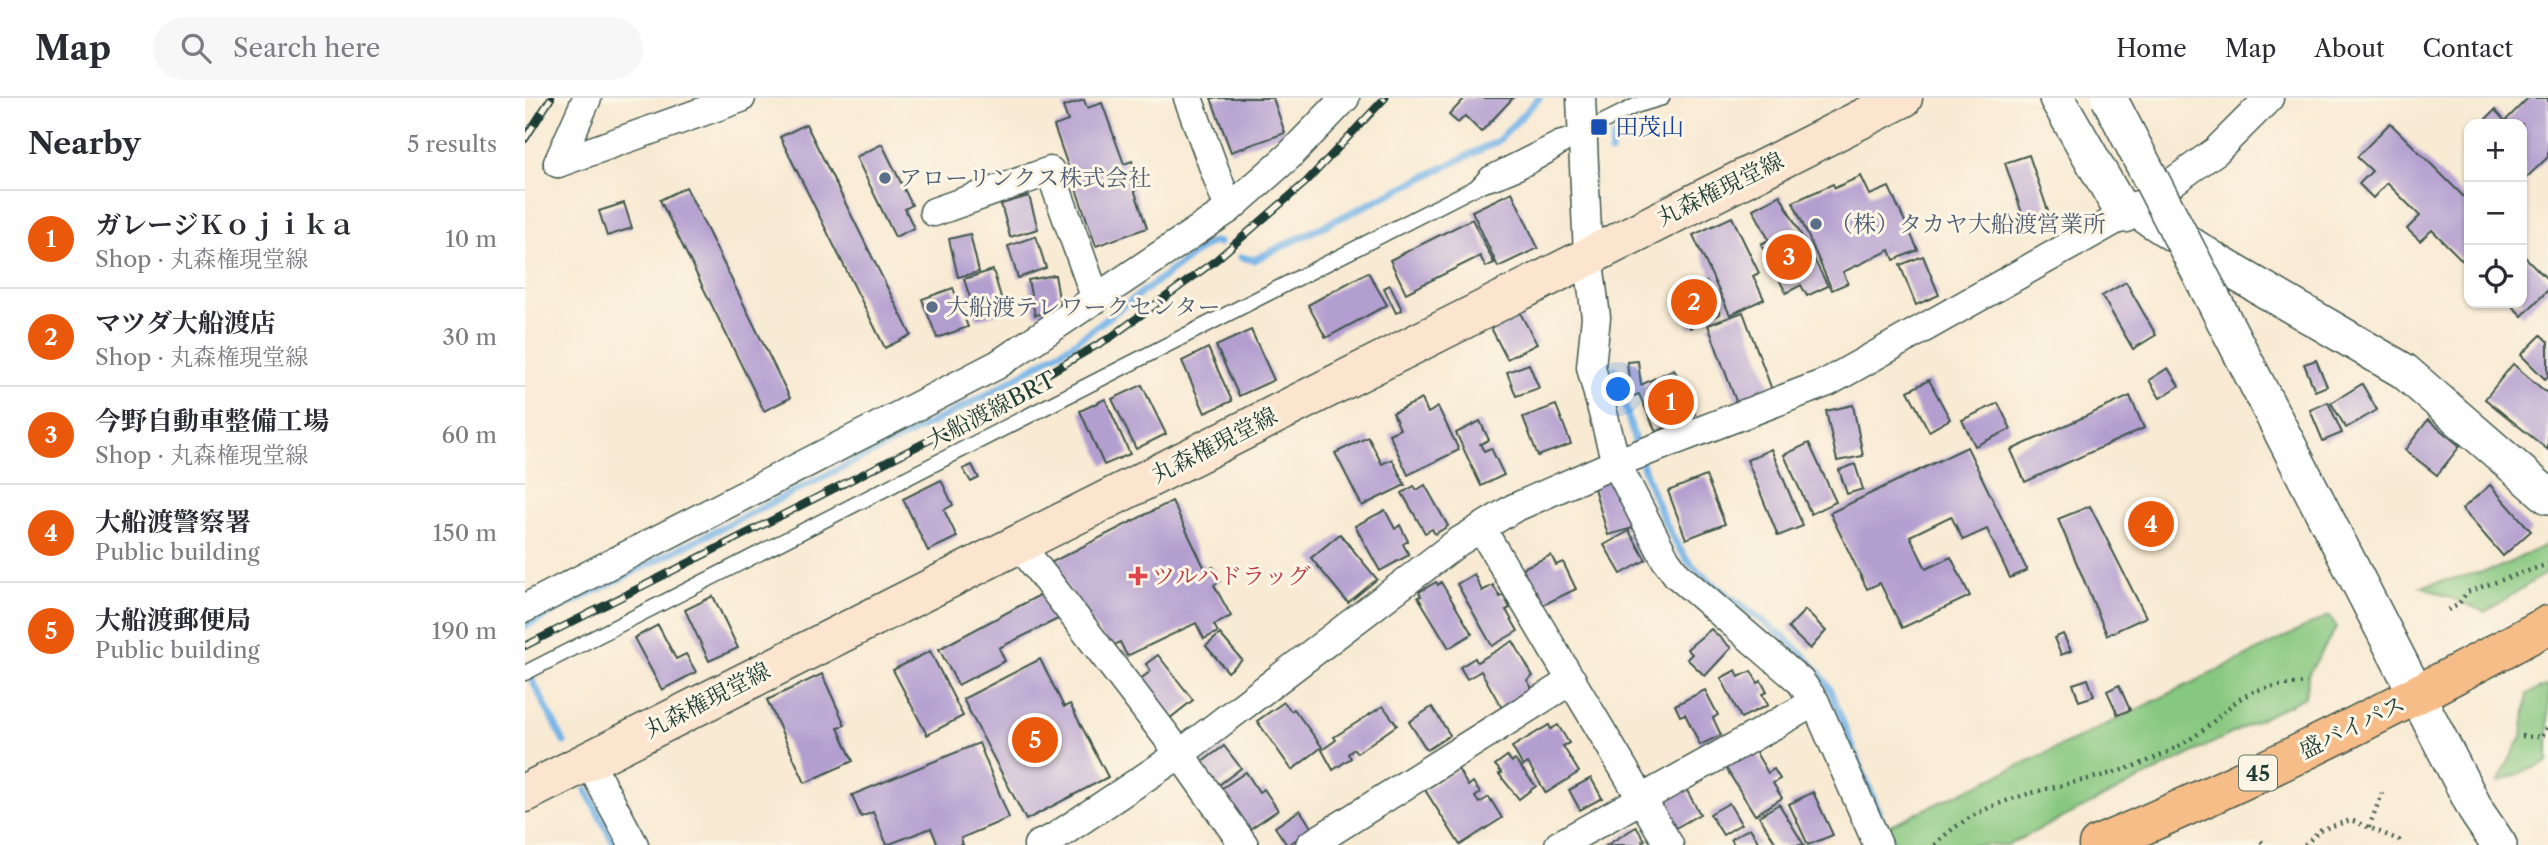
<!DOCTYPE html>
<meta charset="utf-8">
<style>
:root{--surface:#fff;--page:#f7f7f7;--text:#2b2b33;--muted:#7c7c81;--line:#e1e1e2;--accent:#ea580c}
body{margin:0;font-family:"Libre Caslon Text","Noto Serif JP",serif;background:var(--page);color:var(--text)}
.controls{position:absolute;right:21px;top:21px;display:grid;overflow:hidden;border-radius:14px;box-shadow:0 2px 5px #0004}
.controls button{width:63px;height:63px;display:grid;place-items:center;padding:0;border:0;border-bottom:2px solid var(--line);background:var(--surface);color:var(--text);font:35px sans-serif}
.you{position:absolute;left:1094px;top:292px;width:24px;height:24px;margin:-18px;border:5px solid #fff;border-radius:50%;background:#1a73e8;box-shadow:0 0 0 10px #1a73e833}
.badge{display:grid;place-items:center;width:46px;height:46px;border-radius:50%;background:var(--accent);color:#fff;font-size:23px;font-weight:700}
.pin{position:absolute;translate:-50% -50%;border:4px solid #fff;box-shadow:0 2px 7px #0006}
.list{margin:0;padding:0;list-style:none}
h2{display:flex;justify-content:space-between;align-items:center;height:91px;margin:0;padding:0 28px;font-size:30px}
h2 small{font-size:23px;font-weight:400;color:var(--muted)}
.list li{display:grid;grid-template-columns:46px 1fr auto;gap:21px;align-items:center;box-sizing:border-box;height:98px;padding:0 28px;border-top:2px solid var(--line)}
.list b{display:block;font-size:26px;white-space:nowrap}
.list p{margin:0;font-size:23px;white-space:nowrap;color:var(--muted)}
.list em{font-size:23px;font-style:normal;color:var(--muted)}
.icon{flex:none;width:38px;height:38px;fill:none;stroke:currentColor;stroke-width:2;stroke-linecap:round;stroke-linejoin:round}
.map{position:relative;flex:none;width:2023px;height:747px;overflow:hidden}
header{display:flex;align-items:center;gap:42px;box-sizing:border-box;height:98px;padding:0 35px;background:var(--surface);border-bottom:2px solid var(--line)}
header strong{font-size:33px}
nav{display:flex;gap:38px;margin-inline-start:auto;font-size:24px}
.search{width:490px;height:63px;background:var(--page);display:flex;align-items:center;gap:18px;box-sizing:border-box;padding:0 24px;border-radius:38px;color:var(--muted);font-size:26px}
main{display:flex}
aside{flex:1;background:var(--surface)}
.map>svg:first-child{display:block}
</style>
<header>
<strong>Map</strong>
<div class="search"><svg class="icon" aria-label="search" viewBox="0 0 24 24"><circle cx="10" cy="10" r="6"/><path d="M15 15l6 6"/></svg>Search here</div>
<nav><a>Home</a><a>Map</a><a>About</a><a>Contact</a></nav>
</header>
<main>
<aside>
<h2>Nearby<small>5 results</small></h2>
<ul class="list">
<li><span class="badge">1</span><div><b>ガレージＫｏｊｉｋａ</b><p>Shop · 丸森権現堂線</p></div><em>10 m</em></li>
<li><span class="badge">2</span><div><b>マツダ大船渡店</b><p>Shop · 丸森権現堂線</p></div><em>30 m</em></li>
<li><span class="badge">3</span><div><b>今野自動車整備工場</b><p>Shop · 丸森権現堂線</p></div><em>60 m</em></li>
<li><span class="badge">4</span><div><b>大船渡警察署</b><p>Public building</p></div><em>150 m</em></li>
<li><span class="badge">5</span><div><b>大船渡郵便局</b><p>Public building</p></div><em>190 m</em></li>
</ul>
</aside>
<div class="map">
<svg width="2023" height="747" viewBox="0 0 2023 747">
<rect width="100%" height="100%" fill="#fcf5e5"/>
<filter id="ink" filterUnits="userSpaceOnUse"><feTurbulence type="fractalNoise" baseFrequency=".0143" numOctaves="2"/><feDisplacementMap in="SourceGraphic" scale="14" xChannelSelector="R" yChannelSelector="G"/><feConvolveMatrix kernelMatrix="1 2 1 2 8 2 1 2 1" color-interpolation-filters="sRGB"/></filter>
<filter id="wash" filterUnits="userSpaceOnUse"><feTurbulence type="fractalNoise" baseFrequency=".00686" numOctaves="4" result="noise"/><feDisplacementMap in="SourceGraphic" scale="28" xChannelSelector="R" yChannelSelector="G"/><feGaussianBlur stdDeviation="1.57" result="paint"/><feColorMatrix in="noise" values="0 0 0 0 0 0 0 0 0 0 0 0 0 0 0 0 0 1.4 0 .05"/><feComposite in="paint" operator="in"/></filter>
<g filter="url(#wash)">
<rect width="100%" height="100%" fill="#f8ead3"/>
<g fill="#87c880" stroke="#53825a" stroke-width="2">
<polygon points="2023,446 2023,467 2018,477 1960,514 1896,488 1970,471"/>
<polygon points="1803,518 1812,529 1784,575 1780,599 1483,747 1369,747 1361,729 1560,637"/>
<polygon points="2023,587 2023,664 1973,684 1997,638 2002,596"/>
</g>
<g fill="none" stroke-linecap="round" stroke-linejoin="round">
<g stroke="#75b4e8" stroke-width="7">
<polyline points="1086,54 1089,39"/>
<polyline points="716,159 729,162 973,43 1014,0"/>
<polyline points="1090,271 1112,351"/>
<path d="M1116,362C1125,390 1147,448 1168,468C1211,510 1273,537 1304,590L1367,747"/>
<polyline points="0,528 458,299 546,247 681,147 688,144 694,145"/>
<polyline points="7,582 39,644"/>
<polyline points="61,692 90,747"/>
</g>
</g>
<g id="blocks">
<g fill="#b39ed0">
<polygon points="686,0 748,0 760,35 706,54"/>
<polygon points="940,0 988,0 956,34 940,18 933,25 924,17"/>
<polygon points="2003,0 2023,0 2023,59 1999,82 1997,26 1956,26 1970,12 1980,23"/>
<polygon points="559,2 562,10 577,5 599,66 607,63 614,86 608,88 622,130 571,148 529,28 543,23 538,9"/>
<polygon points="1865,25 1944,104 1944,169 1907,132 1895,143 1882,131 1895,118 1862,85 1848,100 1834,86 1847,73 1832,59"/>
<polygon points="281,26 386,237 360,250 255,39"/>
<polygon points="357,46 387,107 380,111 389,130 370,139 331,59"/>
<polygon points="1504,57 1524,116 1500,124 1480,65"/>
<polygon points="1336,78 1345,97 1364,89 1393,152 1369,162 1365,152 1318,174 1323,185 1307,192 1268,104 1308,86 1310,90"/>
<polygon points="161,89 265,300 239,313 135,102"/>
<polygon points="987,94 1013,150 973,169 947,113"/>
<polygon points="1255,97 1303,188 1282,198 1276,187 1261,195 1236,146 1244,142 1228,111"/>
<polygon points="504,98 513,131 485,139 476,106"/>
<polygon points="99,105 107,130 82,138 74,113"/>
<polygon points="1207,119 1234,175 1228,178 1239,201 1205,217 1168,137"/>
<polygon points="947,121 969,165 961,169 955,158 881,195 865,162"/>
<polygon points="445,136 454,174 433,179 424,141"/>
<polygon points="511,138 521,170 493,180 483,148"/>
<polygon points="1997,156 2023,182 2023,192 1997,218 1984,205 1997,205"/>
<polygon points="1398,158 1414,197 1391,207 1375,167"/>
<polygon points="468,172 480,213 452,222 439,181"/>
<polygon points="843,174 862,207 801,240 783,207"/>
<polygon points="530,177 536,212 510,217 503,182"/>
<polygon points="1181,184 1195,216 1165,230 1151,198"/>
<polygon points="1601,184 1631,237 1608,251 1577,198"/>
<polygon points="865,187 877,212 871,215 859,190"/>
<polygon points="428,190 443,229 412,240 397,201"/>
<polygon points="994,213 1012,246 982,261 965,228"/>
<polygon points="1218,214 1247,292 1212,306 1183,227"/>
<polygon points="726,232 749,282 714,298 691,248"/>
<polygon points="2016,237 2023,244 2023,278 2020,281 1996,257"/>
<polygon points="683,250 707,303 680,315 657,263"/>
<polygon points="1791,262 1802,288 1790,293 1779,266"/>
<polygon points="1113,263 1116,287 1149,271 1170,316 1131,334 1114,296 1106,299 1102,264"/>
<polygon points="1004,266 1014,290 991,298 982,274"/>
<polygon points="1988,266 2023,296 2023,352 1960,301"/>
<polygon points="1643,270 1654,288 1635,300 1624,282"/>
<polygon points="1404,282 1425,321 1404,333 1383,293"/>
<polygon points="1837,286 1852,312 1821,330 1806,305"/>
<polygon points="617,287 641,336 611,351 587,301"/>
<polygon points="1605,298 1619,330 1500,384 1486,352"/>
<polygon points="580,301 605,356 579,367 555,313"/>
<polygon points="897,301 903,315 913,309 934,352 883,377 864,336 875,331 868,315"/>
<polygon points="1803,304 1817,335 1798,343 1785,312"/>
<polygon points="1473,305 1486,331 1450,348 1437,322"/>
<polygon points="1031,307 1046,346 1013,358 998,319"/>
<polygon points="1328,307 1338,358 1312,363 1301,313"/>
<polygon points="1903,322 1935,348 1912,377 1880,352"/>
<polygon points="955,323 964,342 955,346 959,353 966,350 979,377 956,388 931,335"/>
<polygon points="843,339 857,366 867,361 880,387 837,408 810,355"/>
<polygon points="1284,345 1311,404 1286,416 1259,357"/>
<polygon points="1442,349 1502,472 1485,480 1462,431 1438,442 1426,418 1385,438 1401,471 1426,459 1445,498 1377,530 1355,485 1342,491 1305,415"/>
<polygon points="1246,351 1278,428 1253,438 1222,362"/>
<polygon points="1330,366 1338,391 1322,396 1314,372"/>
<polygon points="447,367 454,380 446,384 438,371"/>
<polygon points="1181,378 1200,426 1161,441 1143,393"/>
<polygon points="1092,380 1108,430 1083,437 1068,387"/>
<polygon points="416,382 428,407 419,412 432,439 403,453 378,401"/>
<polygon points="900,387 923,428 910,436 907,431 900,435 877,395 889,388 892,392"/>
<polygon points="1965,387 2006,433 1978,458 1937,411"/>
<polygon points="647,403 681,473 688,469 695,483 689,487 706,518 689,527 693,534 679,541 671,525 602,558 595,544 585,550 525,465"/>
<polygon points="1565,408 1621,519 1582,537 1533,421"/>
<polygon points="860,412 870,431 875,427 883,443 878,446 884,457 855,473 830,428"/>
<polygon points="1104,433 1121,462 1096,476 1079,447"/>
<polygon points="815,436 852,481 823,505 786,460"/>
<polygon points="1026,457 1031,467 1038,464 1051,491 1018,507 1011,493 1008,495 998,470"/>
<polygon points="949,476 957,493 968,487 975,499 978,497 985,510 981,512 993,533 967,548 932,486"/>
<polygon points="911,484 913,487 916,484 947,536 924,550 893,499 896,498 894,494"/>
<polygon points="524,492 541,517 474,550 480,563 433,587 414,551"/>
<polygon points="188,498 213,550 184,563 160,512"/>
<polygon points="1280,512 1301,533 1285,551 1263,530"/>
<polygon points="133,527 151,561 161,556 171,574 137,592 109,540"/>
<polygon points="1186,531 1206,550 1180,578 1162,561 1167,556 1162,551"/>
<polygon points="695,536 717,562 703,574 681,548"/>
<polygon points="1538,536 1546,553 1536,557 1529,540"/>
<polygon points="988,543 1008,578 1002,582 1009,594 978,612 956,573 942,581 935,569 950,560 952,564"/>
<polygon points="405,553 438,618 402,637 368,572"/>
<polygon points="633,557 668,602 644,621 614,582 626,573 621,566"/>
<polygon points="515,561 539,609 545,606 583,679 501,722 438,601"/>
<polygon points="1211,572 1214,579 1226,573 1233,585 1236,583 1242,594 1237,596 1243,607 1216,620 1196,580"/>
<polygon points="297,576 320,627 313,630 328,663 280,685 242,602"/>
<polygon points="1563,581 1569,598 1554,603 1548,586"/>
<polygon points="1594,587 1605,612 1593,617 1582,593"/>
<polygon points="1180,592 1193,617 1188,620 1196,637 1175,647 1160,616 1155,618 1150,607"/>
<polygon points="759,604 766,613 769,611 797,649 767,672 732,623"/>
<polygon points="858,608 872,627 832,655 829,651 823,656 826,660 808,672 797,652 811,642 809,639"/>
<polygon points="907,609 925,637 902,652 884,624"/>
<polygon points="1024,627 1026,631 1033,627 1044,645 1038,648 1054,674 1021,695 1003,665 998,668 987,649"/>
<polygon points="454,645 484,720 436,740 438,747 413,747 406,730 362,747 348,714 336,719 327,697"/>
<polygon points="699,648 716,670 690,690 677,664"/>
<polygon points="1230,653 1243,675 1249,671 1255,681 1248,685 1257,700 1230,717 1199,667"/>
<polygon points="982,658 987,664 990,662 1011,688 994,701 974,676 977,675 970,667"/>
<polygon points="933,671 943,688 948,684 955,695 950,699 954,705 964,699 977,720 935,747 900,692"/>
<polygon points="721,674 734,694 739,691 753,712 720,734 693,693"/>
<polygon points="1066,680 1077,700 1055,712 1044,692"/>
<polygon points="1161,691 1175,716 1149,731 1134,706"/>
<polygon points="1288,694 1308,737 1283,747 1264,706"/>
<polygon points="1204,705 1216,726 1198,737 1185,716"/>
<polygon points="1254,706 1279,747 1252,747 1234,718"/>
<polygon points="775,712 788,732 762,747 750,729"/>
<polygon points="1111,729 1120,742 1117,743 1119,747 1082,747"/>
<polygon points="1225,730 1235,747 1209,747 1206,741"/>
</g>
</g>
</g>
<g filter="url(#ink)">
<use href="#blocks" fill-opacity="0" stroke="#40574c" stroke-width="2"/>
<g fill="none" stroke-linecap="round" stroke-linejoin="round">
<defs>
<g id="service">
<polyline points="951,89 963,76 1033,41 1058,34 1110,8 1137,0"/>
<path d="M0,575L951,89C989,80 1027,58 1057,34"/>
</g>
<g id="minor">
<polyline points="663,0 704,111"/>
<polyline points="1056,0 1063,157 1071,219 1066,269 1091,365 1141,462 1152,477 1275,583 1290,604 1353,747"/>
<polyline points="33,65 216,0"/>
<polyline points="33,65 62,0"/>
<polyline points="409,114 525,73 571,201"/>
<polyline points="956,430 1144,747"/>
<polyline points="494,446 655,656 719,747"/>
<polyline points="0,510 472,267 704,111 765,57 820,0"/>
<polyline points="63,662 109,747"/>
<polyline points="513,747 529,740 655,656 933,444 989,410 1091,365 1303,284 1610,111 1691,53 1744,0"/>
<polyline points="785,747 1047,582"/>
<polyline points="1034,747 1290,604"/>
</g>
<g id="tertiary">
<polyline points="1532,0 1599,117"/>
<polyline points="1610,111 1692,164 1879,273 2023,398"/>
<polyline points="1717,257 1953,716 1974,747"/>
</g>
<polyline id="secondary" points="0,695 1378,0"/>
<path id="trunk" d="M1573,747C1727,682 1876,607 2023,527"/>
</defs>
<use href="#service" stroke="#40574c" stroke-width="17"/>
<use href="#minor" stroke="#40574c" stroke-width="31"/>
<use href="#tertiary" stroke="#40574c" stroke-width="38"/>
<use href="#secondary" stroke="#40574c" stroke-width="41"/>
<use href="#trunk" stroke="#40574c" stroke-width="41"/>
<g stroke="#40574c" stroke-width="4.5" stroke-dasharray="2 5" stroke-linecap="butt">
<polyline points="1923,512 1933,507 1942,494 2023,466"/>
<polyline points="1997,638 2017,639 2023,629"/>
<polyline points="1844,729 1857,695"/>
<polyline points="1736,743 1740,747"/>
<path d="M1410,747C1468,686 1560,692 1632,659C1646,653 1662,644 1674,635C1690,624 1703,607 1720,598C1739,587 1761,587 1782,585"/>
<polyline points="1780,747 1795,732 1826,722 1874,742 1876,747"/>
</g>
<use href="#service" stroke="#fff" stroke-width="14"/>
<use href="#minor" stroke="#fff" stroke-width="28"/>
<use href="#tertiary" stroke="#fff" stroke-width="35"/>
<use href="#secondary" stroke="#fce5cf" stroke-width="38"/>
<use href="#trunk" stroke="#f7bd88" stroke-width="38"/>
<defs>
<g id="rail">
<polyline points="0,41 26,0"/>
<polyline points="0,548 440,324 586,239 691,162 781,84 860,0"/>
</g>
</defs>
<use href="#rail" stroke="#1f3d34" stroke-width="8"/>
<use href="#rail" stroke="#fcf5e5" stroke-width="5" stroke-dasharray="16" stroke-linecap="butt"/>
<defs>
<polyline id="tertiary-bridge" points="1584,0 1717,257"/>
</defs>
<use href="#tertiary-bridge" stroke="#40574c" stroke-width="38" stroke-linecap="butt"/>
<use href="#tertiary-bridge" stroke="#fff" stroke-width="35"/>
</g>
</g>
<rect fill="#1a4fb4" stroke="#fcf5e5" stroke-width="2.5" x="1065" y="20" width="18" height="18" rx="3.5"/>
<g fill="#5c6f8a" stroke="#fcf5e5" stroke-width="2.5">
<circle cx="360" cy="80" r="7"/>
<circle cx="1291" cy="126" r="7"/>
<circle cx="407" cy="209" r="7"/>
</g>
<path fill="#e0444e" stroke="#fcf5e5" stroke-width="2.5" d="M609.5 467.5h7v7h7v7h-7v7h-7v-7h-7v-7h7z"/>
<g text-anchor="middle" dominant-baseline="central" stroke-width="6" stroke-linejoin="round" paint-order="stroke">
<rect fill="#fcf5e5" stroke="#617469" stroke-width="2" x="1714" y="657.5" width="38" height="35" rx="5"/>
<g font-size="21" font-weight="bold" fill="#1f3d34">
<text x="1733" y="675">45</text>
</g>
<g font-size="23" fill="#164399" stroke="#fcf5e5" text-anchor="start">
<text x="1090" y="29">田茂山</text>
</g>
<g font-size="23" fill="#4e5e75" stroke="#fcf5e5" text-anchor="start">
<text x="374" y="80">アローリンクス株式会社</text>
<text x="1305" y="126">（株）タカヤ大船渡営業所</text>
<text x="421" y="209">大船渡テレワークセンター</text>
</g>
<g font-size="23" fill="#1f3d34" stroke="#fcf5e5">
<text transform="translate(1195 91) rotate(-26)">丸森権現堂線</text>
<text transform="translate(466 312) rotate(-27)">大船渡線BRT</text>
<text transform="translate(689 347) rotate(-27)">丸森権現堂線</text>
<text transform="translate(182 602) rotate(-27)">丸森権現堂線</text>
<text transform="translate(1827 629) rotate(-26)">盛バイパス</text>
</g>
<g font-size="23" fill="#be3a42" stroke="#fcf5e5" text-anchor="start">
<text x="627" y="478">ツルハドラッグ</text>
</g>
</g>
</svg>
<div class="controls">
<button>+</button>
<button>−</button>
<button><svg class="icon" aria-label="locate" viewBox="0 0 24 24"><circle cx="12" cy="12" r="6"/><path d="M12 2v4M12 18v4M2 12h4M18 12h4"/></svg></button>
</div>
<div class="you"></div>
<div class="pin badge" style="left:1146px;top:304px">1</div>
<div class="pin badge" style="left:1169px;top:204px">2</div>
<div class="pin badge" style="left:1264px;top:159px">3</div>
<div class="pin badge" style="left:1626px;top:426px">4</div>
<div class="pin badge" style="left:510px;top:642px">5</div>
</div>
</main>
